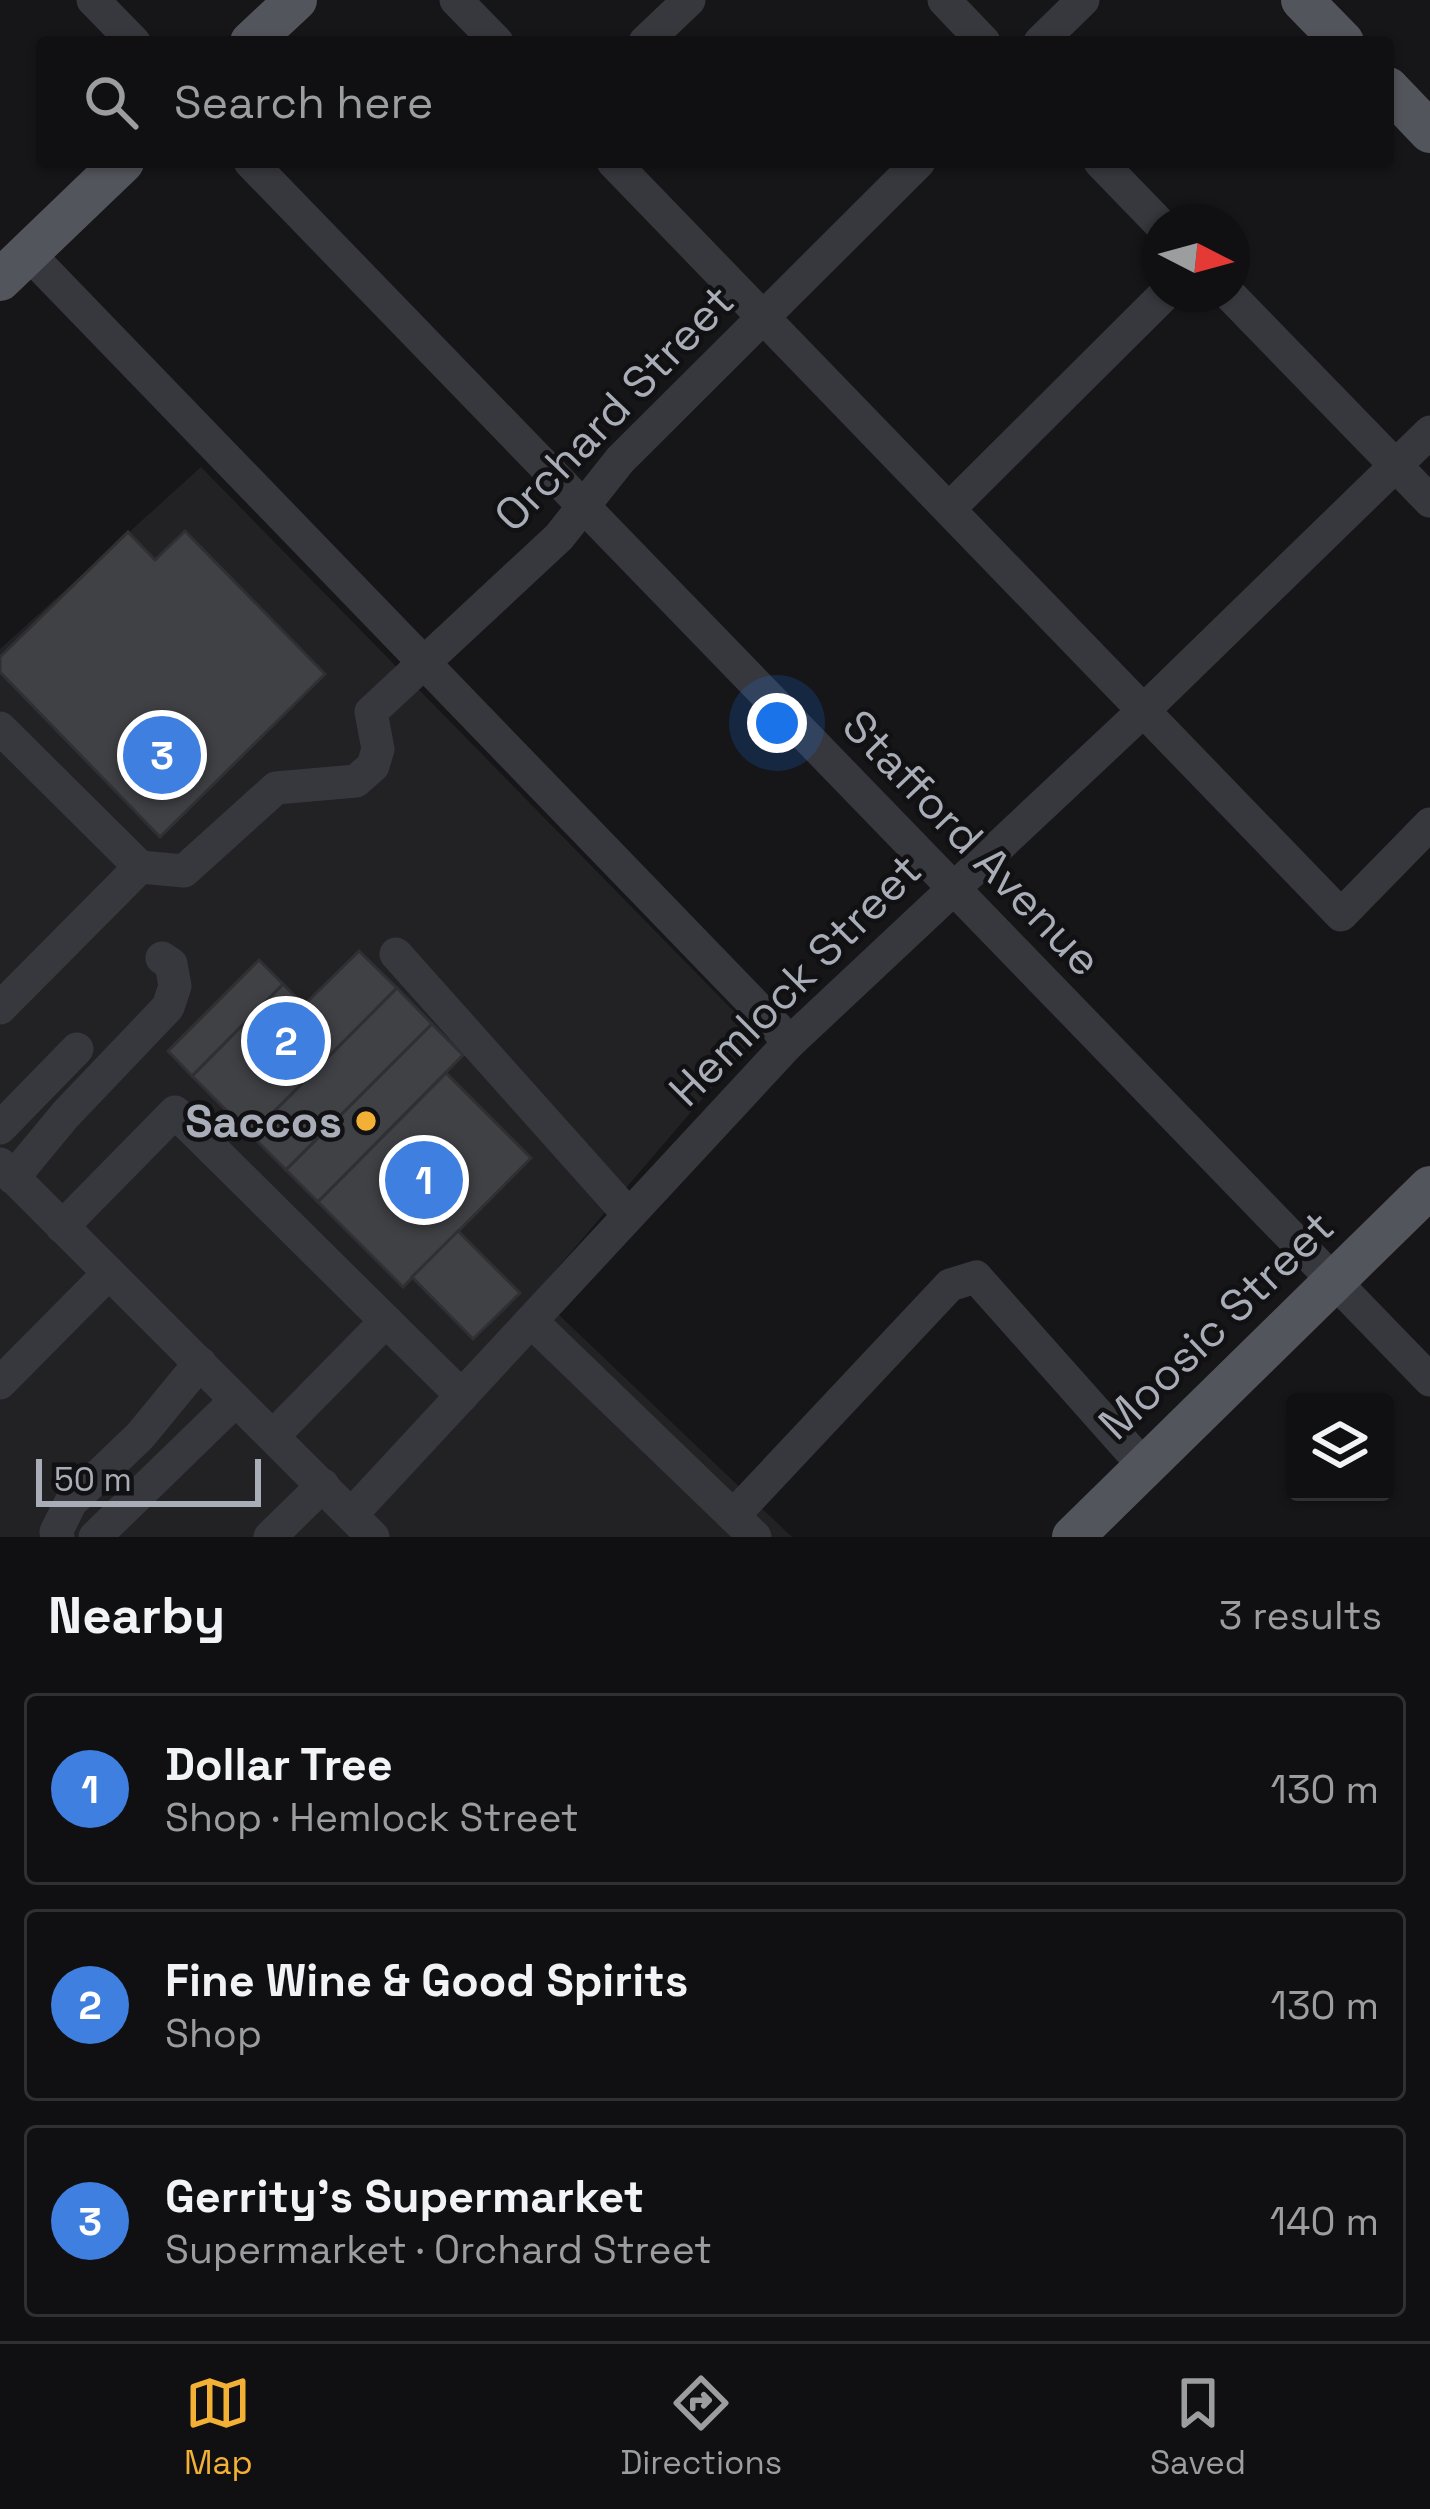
<!DOCTYPE html>
<meta charset="utf-8">
<style>
:root{--surface:#101012;--page:#1e1e20;--text:#f1f3f6;--muted:#9c9d9f;--line:#303032;--accent:#f2b134}
body{margin:0;font-family:"Space Grotesk",sans-serif;background:var(--page);color:var(--text)}
.controls{position:absolute;right:36px;bottom:36px;display:grid;overflow:hidden;border-radius:12px;box-shadow:0 3px 9px #0004}
.controls button{width:108px;height:108px;display:grid;place-items:center;padding:0;border:0;border-bottom:3px solid var(--line);background:var(--surface);color:var(--text);font:60px sans-serif}
.compass{position:absolute;left:1142px;top:204px;width:108px;height:108px;border-radius:50%;background:var(--surface);box-shadow:0 3px 9px #0004;rotate:96deg}
.scale{position:absolute;left:36px;bottom:30px;width:225px;box-sizing:border-box;padding-left:12px;border:6px solid #a8adb8;border-top:0;font-size:33px;line-height:42px;white-space:nowrap;color:#a8adb8;-webkit-text-stroke:9px #111113;paint-order:stroke}
.you{position:absolute;left:777px;top:723px;width:42px;height:42px;margin:-30px;border:9px solid #fff;border-radius:50%;background:#1a73e8;box-shadow:0 0 0 18px #1a73e833}
.badge{display:grid;place-items:center;width:78px;height:78px;border-radius:50%;background:var(--accent);color:#fff;font-size:39px;font-weight:700}
.pin{position:absolute;translate:-50% -50%;border:6px solid #fff;box-shadow:0 3px 12px #0006}
.list{margin:0;padding:0;list-style:none}
h2{display:flex;justify-content:space-between;align-items:center;height:156px;margin:0;padding:0 48px;font-size:51px}
h2 small{font-size:39px;font-weight:400;color:var(--muted)}
.list li{display:grid;grid-template-columns:78px 1fr auto;gap:36px;align-items:center;box-sizing:border-box;height:192px;margin:0 24px 24px;padding:0 24px;border:3px solid var(--line);border-radius:12px}
.list b{display:block;font-size:45px;white-space:nowrap}
.list p{margin:0;font-size:39px;white-space:nowrap;color:var(--muted)}
.list em{font-size:39px;font-style:normal;color:var(--muted)}
.icon{flex:none;width:66px;height:66px;fill:none;stroke:currentColor;stroke-width:2;stroke-linecap:round;stroke-linejoin:round}
.map{position:relative;flex:none;width:1430px;height:1537px;overflow:hidden}
.search{position:absolute;background:var(--surface);box-shadow:0 3px 9px #0004;left:36px;right:36px;top:36px;height:132px;display:flex;align-items:center;gap:30px;box-sizing:border-box;padding:0 42px;border-radius:12px;color:var(--muted);font-size:45px}
.sheet{height:804px;background:var(--surface)}
nav{display:flex;justify-content:space-around;align-items:center;box-sizing:border-box;height:168px;border-top:3px solid var(--line);background:var(--surface);font-size:33px;color:var(--muted)}
nav a{display:grid;justify-items:center;gap:6px}
nav .on{color:var(--accent)}
.map>svg:first-child{display:block}
</style>
<div class="map">
<svg width="1430" height="1537" viewBox="0 0 1430 1537">
<rect width="100%" height="100%" fill="#161618"/>
<polygon fill="#222225" points="201,467 757,1035 536,1293 792,1537 0,1537 0,649"/>
<g fill="#404145" stroke="#303034" stroke-width="3">
<polygon points="185,531 325,674 160,837 0,672 0,657 128,532 155,560"/>
<polygon points="359,951 397,988 251,1135 192,1076 283,984 304,1005"/>
<polygon points="259,960 283,984 192,1076 168,1051"/>
<polygon points="397,988 432,1024 286,1170 251,1135"/>
<polygon points="432,1024 463,1055 318,1202 286,1170"/>
<polygon points="446,1073 531,1158 403,1287 318,1202"/>
<polygon points="458,1231 520,1293 473,1339 412,1277"/>
</g>
<g fill="none" stroke-linecap="round" stroke-linejoin="round">
<g stroke="#37383d" stroke-width="33">
<polyline points="93,0 134,42"/>
<polyline points="456,0 497,42"/>
<polyline points="944,0 984,42"/>
<polyline points="645,42 689,0"/>
<polyline points="1040,42 1083,0"/>
<polyline points="250,162 1430,1380"/>
<polyline points="613,162 1341,915 1430,824"/>
<polyline points="1100,162 1160,224"/>
<polyline points="28,253 777,1028 788,1044"/>
<polyline points="1229,294 1430,501"/>
<polyline points="950,508 1165,294"/>
<polyline points="0,728 140,867 0,1008"/>
<polyline points="140,867 184,871 276,788 356,781 373,766 378,749 371,712 559,537 620,460 919,162"/>
<polyline points="396,954 629,1215"/>
<polyline points="0,1128 77,1049"/>
<polyline points="0,1164 373,1537"/>
<polyline points="13,1178 66,1114 168,1007 175,986 171,964 162,958"/>
<polyline points="62,1227 175,1112 386,1321 273,1436"/>
<polyline points="386,1321 462,1396"/>
<polyline points="531,1321 755,1537"/>
<polyline points="0,1383 109,1273"/>
<polyline points="351,1515 788,1044 1142,712 1430,432"/>
<polyline points="733,1516 950,1285 976,1277 1144,1466"/>
<polyline points="58,1537 56,1532 71,1502 140,1436 200,1363"/>
<polyline points="95,1537 236,1400"/>
<polyline points="270,1537 323,1485"/>
</g>
<g stroke="#53555c" stroke-width="42">
<polyline points="1302,0 1343,42"/>
<polyline points="251,42 296,0"/>
<polyline points="1388,88 1430,132"/>
<polyline points="0,280 123,162"/>
<polyline points="1073,1537 1430,1187"/>
</g>
</g>
<circle fill="#f2b134" stroke="#111113" stroke-width="4.5" cx="366" cy="1121" r="12"/>
<g text-anchor="middle" dominant-baseline="central" stroke-width="9" stroke-linejoin="round" paint-order="stroke">
<g font-size="45" fill="#a8adb8" stroke="#111113">
<text transform="translate(614 408) rotate(-46)">Orchard Street</text>
<text transform="translate(972 843) rotate(46)">Stafford Avenue</text>
<text transform="translate(795 980) rotate(-45)">Hemlock Street</text>
<text transform="translate(1216 1325) rotate(-44)">Moosic Street</text>
</g>
<g font-size="45" font-weight="bold" fill="#a8adb8" stroke="#111113" text-anchor="end">
<text x="342" y="1121">Saccos</text>
</g>
</g>
</svg>
<div class="controls">
<button><svg class="icon" aria-label="layers" viewBox="0 0 24 24"><path d="M12 4l9 5-9 5-9-5zM3 14l9 5 9-5"/></svg></button>
</div>
<svg class="compass" viewBox="-18 -18 36 36"><path d="M0-13l5 13h-10z" fill="#e53935"/><path d="M0 13l5-13h-10z" fill="#9c9d9f"/></svg>
<div class="scale">50 m</div>
<div class="you"></div>
<div class="pin badge" style="left:424px;top:1180px;background:#3f7fe0">1</div>
<div class="pin badge" style="left:286px;top:1041px;background:#3f7fe0">2</div>
<div class="pin badge" style="left:162px;top:755px;background:#3f7fe0">3</div>
<div class="search"><svg class="icon" aria-label="search" viewBox="0 0 24 24"><circle cx="10" cy="10" r="6"/><path d="M15 15l6 6"/></svg>Search here</div>
</div>
<section class="sheet">
<h2>Nearby<small>3 results</small></h2>
<ul class="list">
<li><span class="badge" style="background:#3f7fe0">1</span><div><b>Dollar Tree</b><p>Shop · Hemlock Street</p></div><em>130 m</em></li>
<li><span class="badge" style="background:#3f7fe0">2</span><div><b>Fine Wine &amp; Good Spirits</b><p>Shop</p></div><em>130 m</em></li>
<li><span class="badge" style="background:#3f7fe0">3</span><div><b>Gerrity's Supermarket</b><p>Supermarket · Orchard Street</p></div><em>140 m</em></li>
</ul>
</section>
<nav>
<a class="on"><svg class="icon" aria-label="map" viewBox="0 0 24 24"><path d="M3 6l6-2 6 2 6-2v14l-6 2-6-2-6 2zM9 4v14M15 6v14"/></svg>Map</a>
<a><svg class="icon" aria-label="directions" viewBox="0 0 24 24"><path d="M12 3l9 9-9 9-9-9zM9 14v-3h6M13 9l2 2-2 2"/></svg>Directions</a>
<a><svg class="icon" aria-label="saved" viewBox="0 0 24 24"><path d="M7 4h10v16l-5-4-5 4z"/></svg>Saved</a>
</nav>
